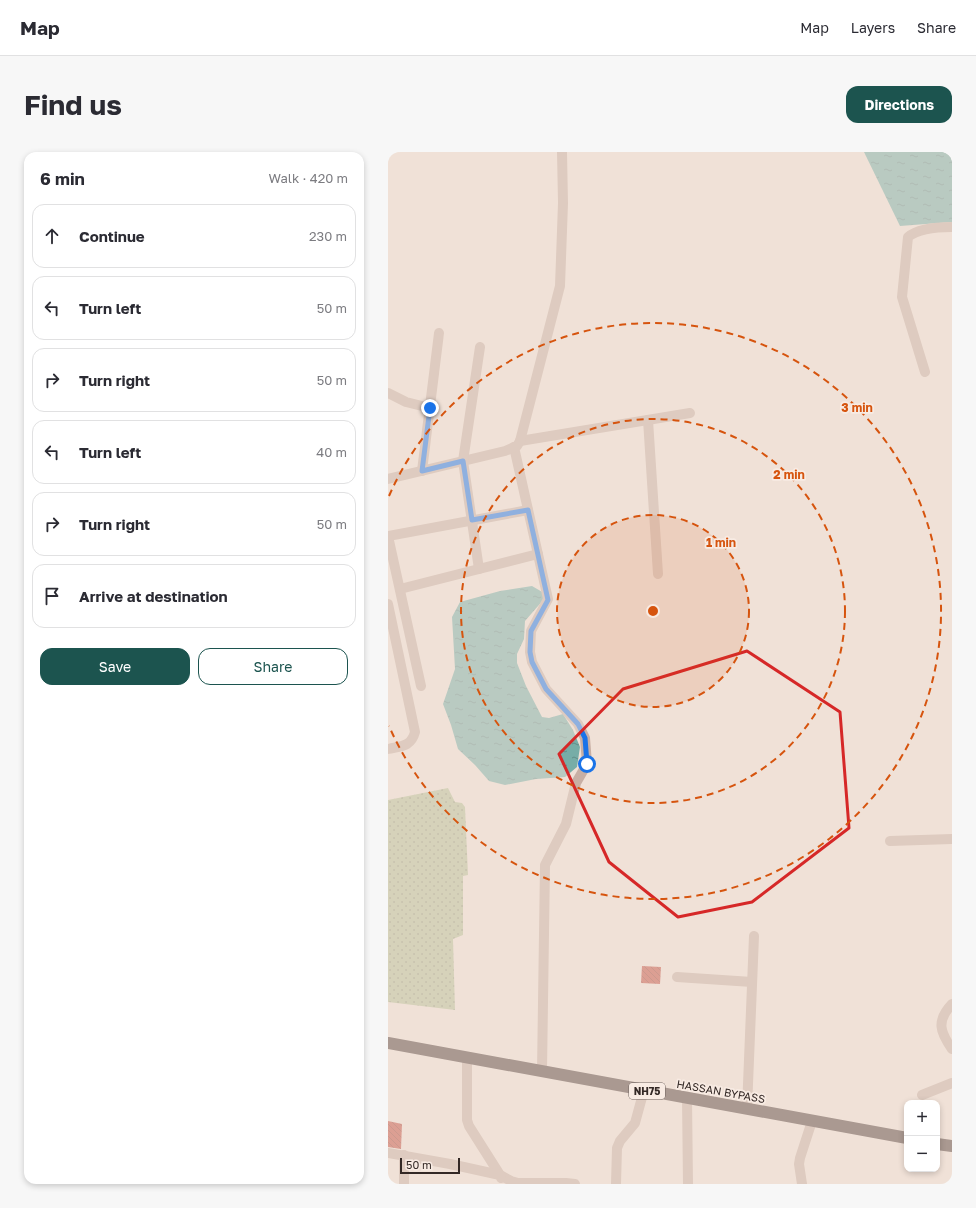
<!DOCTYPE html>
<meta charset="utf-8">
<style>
:root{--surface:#fff;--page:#f7f7f7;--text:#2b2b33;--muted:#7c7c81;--line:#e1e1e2;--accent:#1c544f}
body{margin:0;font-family:"Golos Text",sans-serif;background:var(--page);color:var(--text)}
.controls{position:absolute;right:12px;bottom:12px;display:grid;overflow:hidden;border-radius:8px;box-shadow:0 2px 6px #0003}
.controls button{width:36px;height:36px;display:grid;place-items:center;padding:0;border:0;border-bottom:1px solid var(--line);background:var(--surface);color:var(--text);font:20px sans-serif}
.scale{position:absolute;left:12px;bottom:10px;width:60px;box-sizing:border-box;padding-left:4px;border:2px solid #332825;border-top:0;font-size:11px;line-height:14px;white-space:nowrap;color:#332825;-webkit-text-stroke:3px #f8ebe3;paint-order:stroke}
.stop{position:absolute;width:12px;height:12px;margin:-9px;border:3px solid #1a73e8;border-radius:50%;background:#fff}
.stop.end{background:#1a73e8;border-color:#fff;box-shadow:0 1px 4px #0008}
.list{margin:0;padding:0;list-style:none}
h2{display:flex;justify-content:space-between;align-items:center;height:52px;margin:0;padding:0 16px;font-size:17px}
h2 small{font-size:13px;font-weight:400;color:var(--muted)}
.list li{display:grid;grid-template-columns:26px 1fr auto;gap:12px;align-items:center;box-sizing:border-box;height:64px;margin:0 8px 8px;padding:0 8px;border:1px solid var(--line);border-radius:12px}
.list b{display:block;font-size:15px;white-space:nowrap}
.list em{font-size:13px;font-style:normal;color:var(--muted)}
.actions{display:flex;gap:8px;padding:12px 16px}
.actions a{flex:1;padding:9px 0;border:1px solid var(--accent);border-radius:12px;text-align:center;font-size:14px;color:var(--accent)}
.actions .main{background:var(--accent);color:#fff}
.icon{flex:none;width:22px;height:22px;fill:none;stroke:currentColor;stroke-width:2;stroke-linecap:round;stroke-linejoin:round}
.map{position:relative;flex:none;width:564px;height:1032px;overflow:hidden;border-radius:12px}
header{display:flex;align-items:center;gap:24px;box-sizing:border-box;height:56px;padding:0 20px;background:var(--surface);border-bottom:1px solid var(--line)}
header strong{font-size:19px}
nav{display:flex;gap:22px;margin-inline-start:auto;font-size:14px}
.intro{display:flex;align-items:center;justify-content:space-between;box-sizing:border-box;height:96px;padding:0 24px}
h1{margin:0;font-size:28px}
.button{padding:10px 18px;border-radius:12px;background:var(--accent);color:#fff;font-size:14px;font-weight:700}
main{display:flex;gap:24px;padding:0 24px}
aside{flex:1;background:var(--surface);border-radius:12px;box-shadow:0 2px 6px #0003}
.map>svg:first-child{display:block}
</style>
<header>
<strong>Map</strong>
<nav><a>Map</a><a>Layers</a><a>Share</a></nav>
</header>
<div class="intro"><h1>Find us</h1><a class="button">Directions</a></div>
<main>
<aside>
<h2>6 min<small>Walk · 420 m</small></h2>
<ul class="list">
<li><svg class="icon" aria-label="ahead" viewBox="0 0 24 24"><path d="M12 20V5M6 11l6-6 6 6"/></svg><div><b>Continue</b></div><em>230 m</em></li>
<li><svg class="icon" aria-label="left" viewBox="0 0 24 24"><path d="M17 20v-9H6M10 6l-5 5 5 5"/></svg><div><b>Turn left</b></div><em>50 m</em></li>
<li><svg class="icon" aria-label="right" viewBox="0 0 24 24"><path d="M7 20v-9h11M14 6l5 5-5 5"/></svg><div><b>Turn right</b></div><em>50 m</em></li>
<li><svg class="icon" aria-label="left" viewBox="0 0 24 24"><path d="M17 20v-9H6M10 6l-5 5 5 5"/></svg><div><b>Turn left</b></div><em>40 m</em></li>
<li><svg class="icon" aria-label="right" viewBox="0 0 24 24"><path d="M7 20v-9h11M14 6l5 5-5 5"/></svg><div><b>Turn right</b></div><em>50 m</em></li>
<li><svg class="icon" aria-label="arrive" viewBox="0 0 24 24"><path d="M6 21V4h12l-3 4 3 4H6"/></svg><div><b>Arrive at destination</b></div></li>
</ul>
<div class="actions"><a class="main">Save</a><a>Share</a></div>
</aside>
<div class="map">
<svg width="564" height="1032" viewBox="0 0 564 1032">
<defs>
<pattern id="grass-dots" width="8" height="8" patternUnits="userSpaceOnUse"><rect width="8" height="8" fill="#b7bf98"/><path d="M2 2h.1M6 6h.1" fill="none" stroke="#959b7c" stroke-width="1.8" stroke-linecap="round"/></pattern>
<pattern id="water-ripples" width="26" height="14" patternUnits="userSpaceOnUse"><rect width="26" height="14" fill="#77ada7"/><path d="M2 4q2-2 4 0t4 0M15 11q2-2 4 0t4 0" fill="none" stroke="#628d88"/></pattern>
<pattern id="building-back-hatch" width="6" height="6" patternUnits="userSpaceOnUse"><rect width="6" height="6" fill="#c44e42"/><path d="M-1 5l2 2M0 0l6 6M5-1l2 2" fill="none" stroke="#a04137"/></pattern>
</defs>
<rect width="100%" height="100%" fill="#f0e1d7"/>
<polygon fill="url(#grass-dots)" points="60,636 67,650 74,651 77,655 80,723 75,724 75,783 65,787 67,858 0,850 0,648"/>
<g fill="url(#water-ripples)">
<polygon points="476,0 564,0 564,70 512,74"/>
<polygon points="144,434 156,441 157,446 137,469 136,487 129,502 129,511 138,534 154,565 161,566 175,562 185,578 192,595 189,615 177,625 148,627 117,633 101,629 87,613 70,597 63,573 55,552 67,517 64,465 72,450 112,439"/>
</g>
<g fill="url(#building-back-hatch)">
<polygon points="254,814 273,815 272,832 253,831"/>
<polygon points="0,969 14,972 13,997 0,995"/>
</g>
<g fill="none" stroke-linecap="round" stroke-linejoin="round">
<g stroke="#c8afa4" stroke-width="10">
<path d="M537,220L514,145L520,85C531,76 550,75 564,75"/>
<polyline points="0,241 18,250 42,256"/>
<polyline points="260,268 270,422"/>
<polyline points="132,289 302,261"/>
<polyline points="126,295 160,447 143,479 142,500 144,510 158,537 190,572 197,586 199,612 188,631 178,672 157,713 154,919"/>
<polyline points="34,319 51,181"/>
<polyline points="0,327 117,299 129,294 132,289 172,134 175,51 174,0"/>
<polyline points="0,384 33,534"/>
<polyline points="0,384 140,358"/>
<polyline points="91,417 75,309 92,195"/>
<polyline points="12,437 150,402"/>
<path d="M0,452L27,580C23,595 13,594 0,597"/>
<polyline points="502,689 564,687"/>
<polyline points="289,825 364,830"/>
<path d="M564,852C548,869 552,880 564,897"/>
<polyline points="79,906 79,968 81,974 112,1023 123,1029 130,1031 178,1031 187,1032"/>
<polyline points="534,943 564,931"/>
<polyline points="299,946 300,1032"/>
<polyline points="359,957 366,784"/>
<polyline points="0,1001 62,1012 112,1023 113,1026"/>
<polyline points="16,1032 16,1003"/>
<polyline points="228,1032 229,996 232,989 247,971 256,938"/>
<polyline points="414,1032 411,1012 412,1006 424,969"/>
</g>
<g stroke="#54403d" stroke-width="12">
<polyline points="0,891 519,986"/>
<polyline points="549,992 564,994"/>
</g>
</g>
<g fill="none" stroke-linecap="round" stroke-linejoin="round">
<polyline stroke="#1a73e8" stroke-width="5" points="42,256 34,319 75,309 84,368 140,358 160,448 143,479 142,500 144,510 158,537 190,572 197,586 199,612"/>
</g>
<path d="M0 0H564V1032H0ZM359,499L452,560L461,676L364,750L290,765L221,710L171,602L235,537Z" fill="#f0e1d7" fill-opacity=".55" fill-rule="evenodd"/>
<path fill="none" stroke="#d62828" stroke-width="3" stroke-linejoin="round" d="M359,499L452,560L461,676L364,750L290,765L221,710L171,602L235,537Z"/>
<circle cx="265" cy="459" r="96" fill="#d6540e" fill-opacity=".12"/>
<g fill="none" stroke="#d6540e" stroke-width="2" stroke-dasharray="7 5">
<circle cx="265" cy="459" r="96"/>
<circle cx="265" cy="459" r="192"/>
<path d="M1 344A288 288 0 1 1 1 574"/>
</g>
<g text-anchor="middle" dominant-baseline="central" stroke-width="3.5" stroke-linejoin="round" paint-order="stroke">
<rect fill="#f8ebe3" stroke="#6e625e" stroke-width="1" x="241" y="931" width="36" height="16" rx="3"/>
<g font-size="10" font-weight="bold" fill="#332825">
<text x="259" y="939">NH75</text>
</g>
<g font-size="11" fill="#332825" stroke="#f8ebe3">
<text transform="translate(333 939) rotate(10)">HASSAN BYPASS</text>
</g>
</g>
<circle cx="265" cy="459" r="6" fill="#d6540e" stroke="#f8ebe3" stroke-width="2"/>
<g font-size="12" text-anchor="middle" font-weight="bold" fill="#d6540e" stroke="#f8ebe3" stroke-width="3.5" stroke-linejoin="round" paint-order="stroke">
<text x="469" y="260">3 min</text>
<text x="401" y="327">2 min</text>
<text x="333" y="395">1 min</text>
</g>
</svg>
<div class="controls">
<button>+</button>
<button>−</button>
</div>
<div class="scale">50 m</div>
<div class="stop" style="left:199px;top:612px"></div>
<div class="stop end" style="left:42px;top:256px"></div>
</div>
</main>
